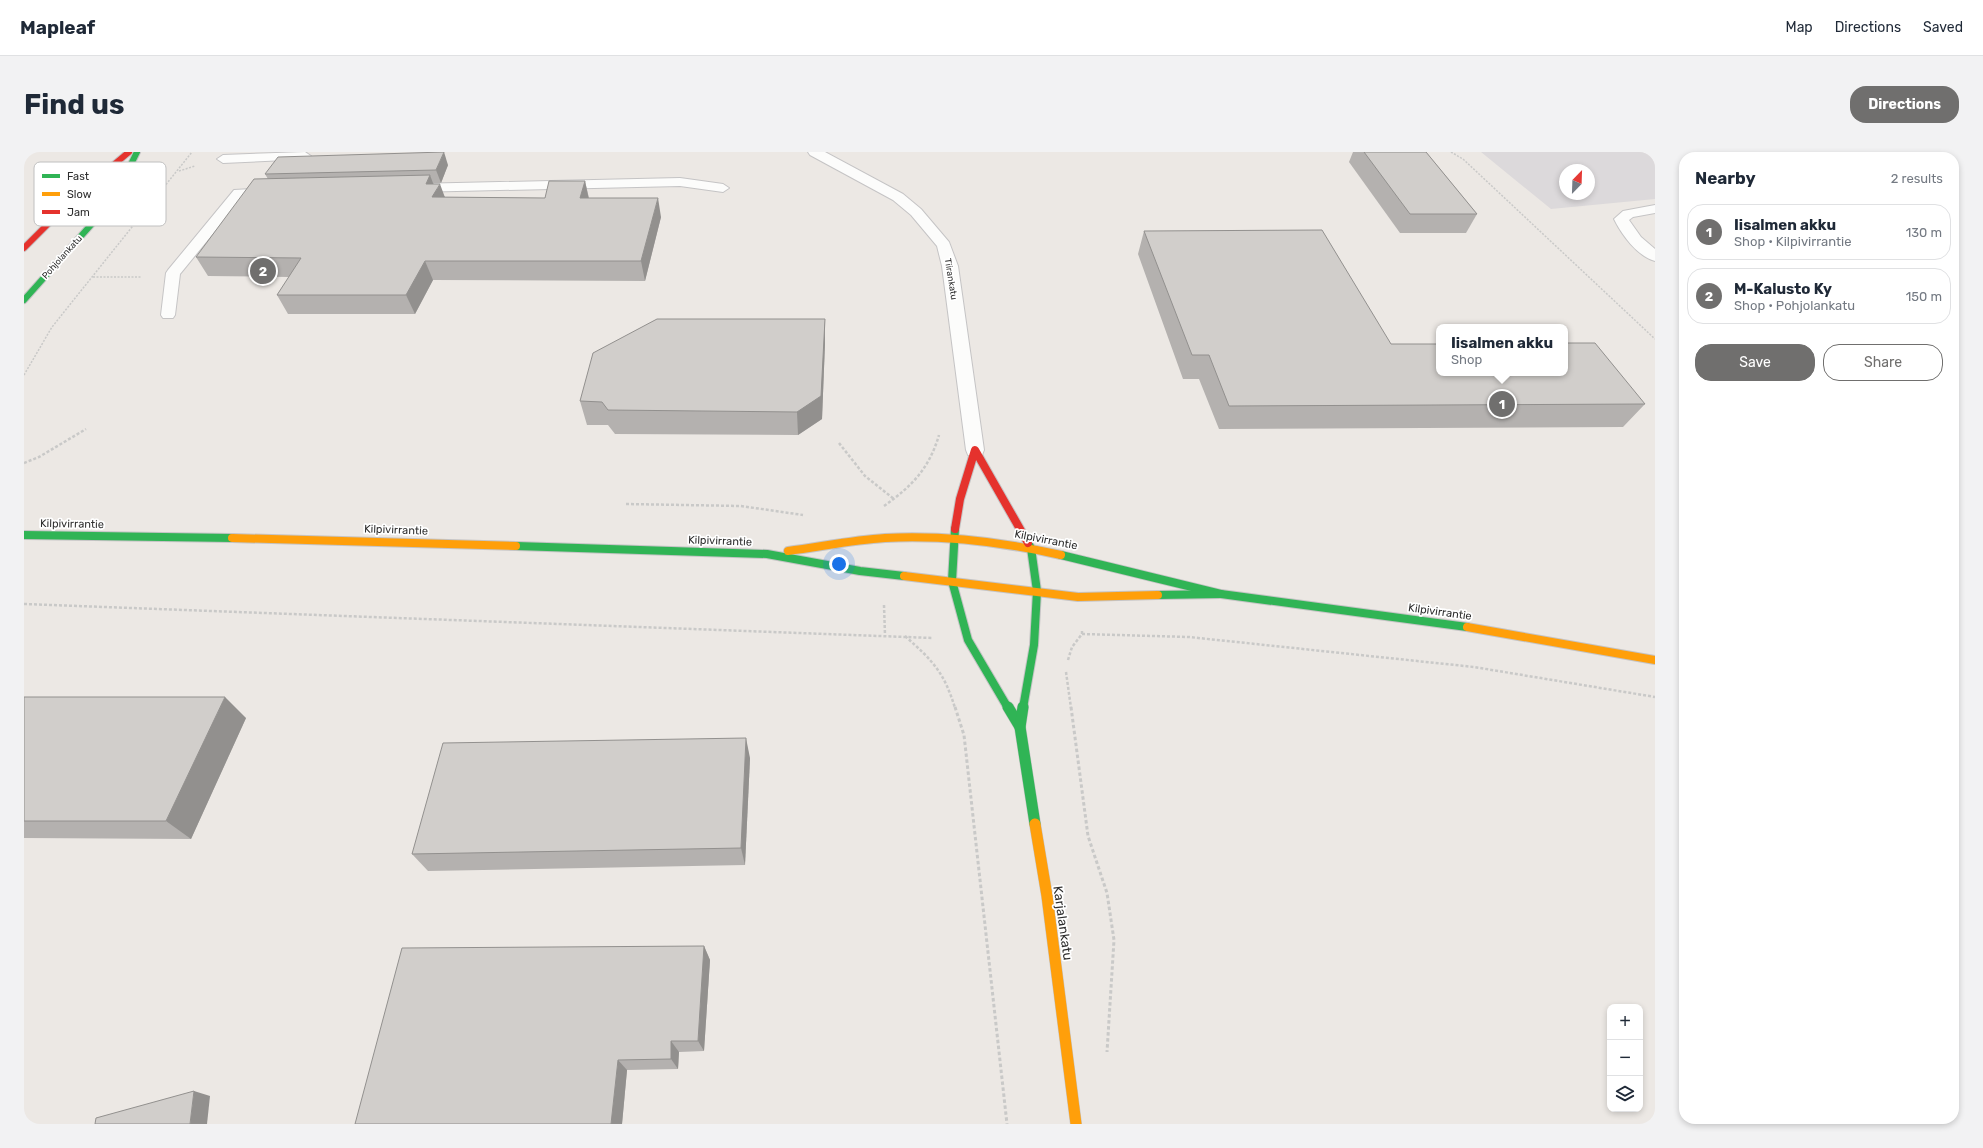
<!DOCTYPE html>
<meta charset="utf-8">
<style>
:root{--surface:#fff;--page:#f2f2f3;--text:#1f2937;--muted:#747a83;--line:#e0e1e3;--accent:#706f6e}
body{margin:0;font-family:Rubik,sans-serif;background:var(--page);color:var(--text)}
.controls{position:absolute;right:12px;bottom:12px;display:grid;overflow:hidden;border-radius:8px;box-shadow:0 2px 6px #0003}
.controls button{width:36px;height:36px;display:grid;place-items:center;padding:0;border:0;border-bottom:1px solid var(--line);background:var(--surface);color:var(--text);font:20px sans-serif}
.compass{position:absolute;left:1535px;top:12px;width:36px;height:36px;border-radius:50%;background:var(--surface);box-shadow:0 2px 6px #0003;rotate:23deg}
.you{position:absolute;left:815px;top:412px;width:14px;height:14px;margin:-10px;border:3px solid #fff;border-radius:50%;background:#1a73e8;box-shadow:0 0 0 6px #1a73e833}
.badge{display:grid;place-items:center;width:26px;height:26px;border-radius:50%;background:var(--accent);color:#fff;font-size:13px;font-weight:700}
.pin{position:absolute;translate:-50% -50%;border:2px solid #fff;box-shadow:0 1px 4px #0006}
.popup{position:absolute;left:1412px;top:172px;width:132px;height:52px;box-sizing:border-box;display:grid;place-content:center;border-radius:8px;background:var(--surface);filter:drop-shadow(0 1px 3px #0005);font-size:13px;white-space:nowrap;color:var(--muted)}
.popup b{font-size:15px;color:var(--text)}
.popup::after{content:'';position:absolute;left:50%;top:100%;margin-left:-8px;border:8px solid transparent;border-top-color:var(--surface)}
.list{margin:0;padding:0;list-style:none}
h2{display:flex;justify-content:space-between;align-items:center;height:52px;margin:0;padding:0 16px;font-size:17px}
h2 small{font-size:13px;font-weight:400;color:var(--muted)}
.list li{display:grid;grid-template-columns:26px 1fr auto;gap:12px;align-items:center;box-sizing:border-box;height:56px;margin:0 8px 8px;padding:0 8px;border:1px solid var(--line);border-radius:16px}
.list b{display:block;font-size:15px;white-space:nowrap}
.list p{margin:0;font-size:13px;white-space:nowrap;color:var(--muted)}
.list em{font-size:13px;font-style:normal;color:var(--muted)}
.actions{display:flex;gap:8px;padding:12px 16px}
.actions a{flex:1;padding:9px 0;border:1px solid var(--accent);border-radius:16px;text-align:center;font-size:14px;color:var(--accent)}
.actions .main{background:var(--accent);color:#fff}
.icon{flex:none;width:22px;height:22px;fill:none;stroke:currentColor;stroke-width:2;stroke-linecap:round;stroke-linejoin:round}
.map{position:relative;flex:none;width:1631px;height:972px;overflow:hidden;border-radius:16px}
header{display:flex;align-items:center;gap:24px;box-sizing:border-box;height:56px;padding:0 20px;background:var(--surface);border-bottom:1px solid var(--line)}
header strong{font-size:19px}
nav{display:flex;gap:22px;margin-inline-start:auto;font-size:14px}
.intro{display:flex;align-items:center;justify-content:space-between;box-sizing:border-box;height:96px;padding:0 24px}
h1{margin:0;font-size:28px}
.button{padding:10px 18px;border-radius:16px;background:var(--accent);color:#fff;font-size:14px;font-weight:700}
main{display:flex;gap:24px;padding:0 24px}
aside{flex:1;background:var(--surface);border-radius:16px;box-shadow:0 2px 6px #0003}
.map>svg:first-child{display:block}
</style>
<header>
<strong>Mapleaf</strong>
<nav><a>Map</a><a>Directions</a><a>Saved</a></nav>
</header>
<div class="intro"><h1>Find us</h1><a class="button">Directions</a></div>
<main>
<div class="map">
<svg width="1631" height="972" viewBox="0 0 1631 972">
<rect width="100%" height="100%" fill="#ece8e4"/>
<path fill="#dcd9db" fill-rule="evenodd" d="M1457,0H1631V47L1527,57ZM1541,18H1565V42H1541Z"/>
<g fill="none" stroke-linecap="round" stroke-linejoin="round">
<defs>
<g id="lane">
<polygon points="281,0 287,4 285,7 199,11 193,7 199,3"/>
<polygon points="656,26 699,32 705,36 699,40 656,34 390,40 384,36 390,32"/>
<polygon points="246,36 252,40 251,43 219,45 156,122 151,163 149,166 139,166 137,163 142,121 144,118 210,38"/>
</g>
<g id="street">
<polygon points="784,0 801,0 879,42 897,57 925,90 934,114 960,298 958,303 951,304 944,303 942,298 918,114 913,94 887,63 869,48 786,3"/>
<path d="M1631,53V61L1609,65L1605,68L1617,85L1631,97V109C1613,104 1598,83 1590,67L1599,59Z"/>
</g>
<polyline id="fast-far2" points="0,148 90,47 113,0"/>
<g id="fast-far1">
<polyline points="931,377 928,429 944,488 984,556"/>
<polyline points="0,383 208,386"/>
<polyline points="492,394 743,402 836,419 880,424"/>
<polyline points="1037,403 1197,442 1443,475"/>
<polyline points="1134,443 1197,442"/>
<polyline points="999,556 1010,493 1013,439 1007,396 1004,391"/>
</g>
<g id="fast">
<polyline points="984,555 996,575"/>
<polyline points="999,555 996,575 1011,672"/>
</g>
<g id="slow-far1">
<polyline points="208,386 492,394"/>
<path d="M764,399C796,395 828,388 861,386C920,383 979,390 1037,403"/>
<polyline points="880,424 1054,445 1134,443"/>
<polyline points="1443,475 1631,508"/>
</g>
<polyline id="slow" points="1011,672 1023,744 1052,972"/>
<polyline id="jam-far1" points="0,96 49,47 105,0"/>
<polyline id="jam" points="931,377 936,347 951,298 1004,391"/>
</defs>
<use href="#lane" stroke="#c5c4c5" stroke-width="2"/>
<use href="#street" stroke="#c5c4c5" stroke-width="2"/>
<use href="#fast-far2" stroke="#c5c4c5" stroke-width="8"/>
<use href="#fast-far1" stroke="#c5c4c5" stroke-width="10"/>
<use href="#fast" stroke="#c5c4c5" stroke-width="12"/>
<use href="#slow-far1" stroke="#c5c4c5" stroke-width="10"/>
<use href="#slow" stroke="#c5c4c5" stroke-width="12"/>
<use href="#jam-far1" stroke="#c5c4c5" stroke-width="8"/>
<use href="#jam" stroke="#c5c4c5" stroke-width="10"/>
<g stroke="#c9c9c8" stroke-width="1.5" stroke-dasharray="2 1.5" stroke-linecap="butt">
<polyline points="1427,0 1439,7 1631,187"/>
<polyline points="155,19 171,14"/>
<polyline points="69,125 118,125"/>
<polyline points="0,223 28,175 168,0"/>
</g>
<g stroke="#c9c9c8" stroke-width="2.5" stroke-dasharray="3 2" stroke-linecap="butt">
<polyline points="815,291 841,324 870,347"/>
<polyline points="0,311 15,305 62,277"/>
<polyline points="602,352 717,354 779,363"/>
<path d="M860,354C888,334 905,317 915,283"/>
<polyline points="0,452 909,486"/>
<polyline points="860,453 861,483"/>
<polyline points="1058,482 1165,485 1450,515 1631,545"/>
<path d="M881,484C909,509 920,520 931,556"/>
<polyline points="1044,508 1048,495 1058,482 1058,477"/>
<polyline points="1042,520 1047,556"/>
</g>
<g stroke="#c9c9c8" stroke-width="3" stroke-dasharray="3.5 2.5" stroke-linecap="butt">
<polyline points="931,555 940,583 983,972"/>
<polyline points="1047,555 1064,684 1083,741 1090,788 1083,900"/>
</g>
<use href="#lane" fill="#fcfcfb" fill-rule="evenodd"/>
<use href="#street" fill="#fcfcfb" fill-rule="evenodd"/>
<use href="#fast-far2" stroke="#30b455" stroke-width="6"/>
<use href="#fast-far1" stroke="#30b455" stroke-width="8"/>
<use href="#fast" stroke="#30b455" stroke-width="11"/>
<use href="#slow-far1" stroke="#ff9f0a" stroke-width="8"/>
<use href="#slow" stroke="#ff9f0a" stroke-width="11"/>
<use href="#jam-far1" stroke="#e5322d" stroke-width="6"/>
<use href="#jam" stroke="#e5322d" stroke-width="8"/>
</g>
<g fill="#b4b1af">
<polygon points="1329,0 1402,0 1453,62 1442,81 1376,81 1325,10"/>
<polygon points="424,13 417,31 409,31 421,45 521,46 561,29 565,46 637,65 621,129 409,128 391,162 264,162 253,143 265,125 184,124 172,105 244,27 241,22"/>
<polygon points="1120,79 1367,192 1621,252 1599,275 1195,277 1175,227 1159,227 1114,102"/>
<polygon points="801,191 798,267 774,283 591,282 584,273 563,273 556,249"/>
<polygon points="0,545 222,566 167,687 0,686"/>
<polygon points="726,606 721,713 404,719 388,702"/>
<polygon points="680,794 686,808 680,899 655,900 654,917 603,918 598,972 331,972"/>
</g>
<g fill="#92908e">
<polygon points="420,0 424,13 417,31 412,18"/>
<polygon points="406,23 412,39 416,32 423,51 415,64 402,32"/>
<polygon points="561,29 565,48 556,46"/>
<polygon points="634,46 637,65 621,129 617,109"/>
<polygon points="401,109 409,128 391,162 382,143"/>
<polygon points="801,167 801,191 798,267 774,283 773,260"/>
<polygon points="201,545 222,566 167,687 142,669"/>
<polygon points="722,586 726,606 721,713 717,696"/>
<polygon points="680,794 686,808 680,899 674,889"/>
<polygon points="647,889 655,900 654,917 647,907"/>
<polygon points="594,908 603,918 598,972 587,972"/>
<polygon points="170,939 186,944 183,972 166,972"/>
</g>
<g fill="#d1cecb" stroke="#92908e">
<polygon points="420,0 412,18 241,22 254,5"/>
<polygon points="1340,0 1402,0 1453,62 1386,62"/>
<polygon points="406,23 402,32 416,32 408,45 521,46 525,29 561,29 556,46 634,46 617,109 401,109 382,143 253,143 277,106 172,105 230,27"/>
<polygon points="1298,78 1367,192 1415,192 1415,221 1541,221 1541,191 1571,191 1621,252 1205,254 1185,203 1168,203 1120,79"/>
<polygon points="633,167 801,167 797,244 773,260 584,258 578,250 556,249 569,201"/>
<polygon points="0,545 201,545 142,669 0,669"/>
<polygon points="722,586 717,696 388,702 419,591"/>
<polygon points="680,794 674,889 647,889 647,907 594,908 587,972 331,972 378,796"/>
<polygon points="170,939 166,972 71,972 72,966"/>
</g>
<g text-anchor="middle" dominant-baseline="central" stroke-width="3.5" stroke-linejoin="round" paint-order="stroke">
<g font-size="9" fill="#2e2e2e" stroke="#fff">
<text transform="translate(38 105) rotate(-48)">Pohjolankatu</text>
<text transform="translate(927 127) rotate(81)">Tiirankatu</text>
</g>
<g font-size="11" fill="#2e2e2e" stroke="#fff">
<text transform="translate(48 372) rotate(1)">Kilpivirrantie</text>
<text transform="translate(372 378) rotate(2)">Kilpivirrantie</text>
<text transform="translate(1022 388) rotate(11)">Kilpivirrantie</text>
<text transform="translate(696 389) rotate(2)">Kilpivirrantie</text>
<text transform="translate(1416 460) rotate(8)">Kilpivirrantie</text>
</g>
<g font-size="13" fill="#2e2e2e" stroke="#fff">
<text transform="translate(1039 771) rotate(82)">Karjalankatu</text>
</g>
</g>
<rect x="10" y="10" width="132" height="64" rx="6" fill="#fff" stroke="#c0c0c0" stroke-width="1"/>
<rect x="18" y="22" width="18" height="4" fill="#30b455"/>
<rect x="18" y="40" width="18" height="4" fill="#ff9f0a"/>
<rect x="18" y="58" width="18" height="4" fill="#e5322d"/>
<g font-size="11" fill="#2e2e2e">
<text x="43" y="28">Fast</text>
<text x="43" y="46">Slow</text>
<text x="43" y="64">Jam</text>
</g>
</svg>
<div class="controls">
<button>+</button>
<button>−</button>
<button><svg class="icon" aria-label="layers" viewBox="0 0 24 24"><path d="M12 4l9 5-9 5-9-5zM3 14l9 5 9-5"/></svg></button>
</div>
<svg class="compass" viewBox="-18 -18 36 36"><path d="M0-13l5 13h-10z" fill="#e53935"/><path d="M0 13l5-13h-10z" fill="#747a83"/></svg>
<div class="you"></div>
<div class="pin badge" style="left:1478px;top:252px">1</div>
<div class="popup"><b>Iisalmen akku</b>Shop</div>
<div class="pin badge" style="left:239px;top:119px">2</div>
</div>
<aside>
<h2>Nearby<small>2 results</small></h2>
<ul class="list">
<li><span class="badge">1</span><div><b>Iisalmen akku</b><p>Shop · Kilpivirrantie</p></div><em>130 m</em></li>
<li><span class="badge">2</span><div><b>M-Kalusto Ky</b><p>Shop · Pohjolankatu</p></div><em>150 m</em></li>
</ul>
<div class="actions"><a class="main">Save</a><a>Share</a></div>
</aside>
</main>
